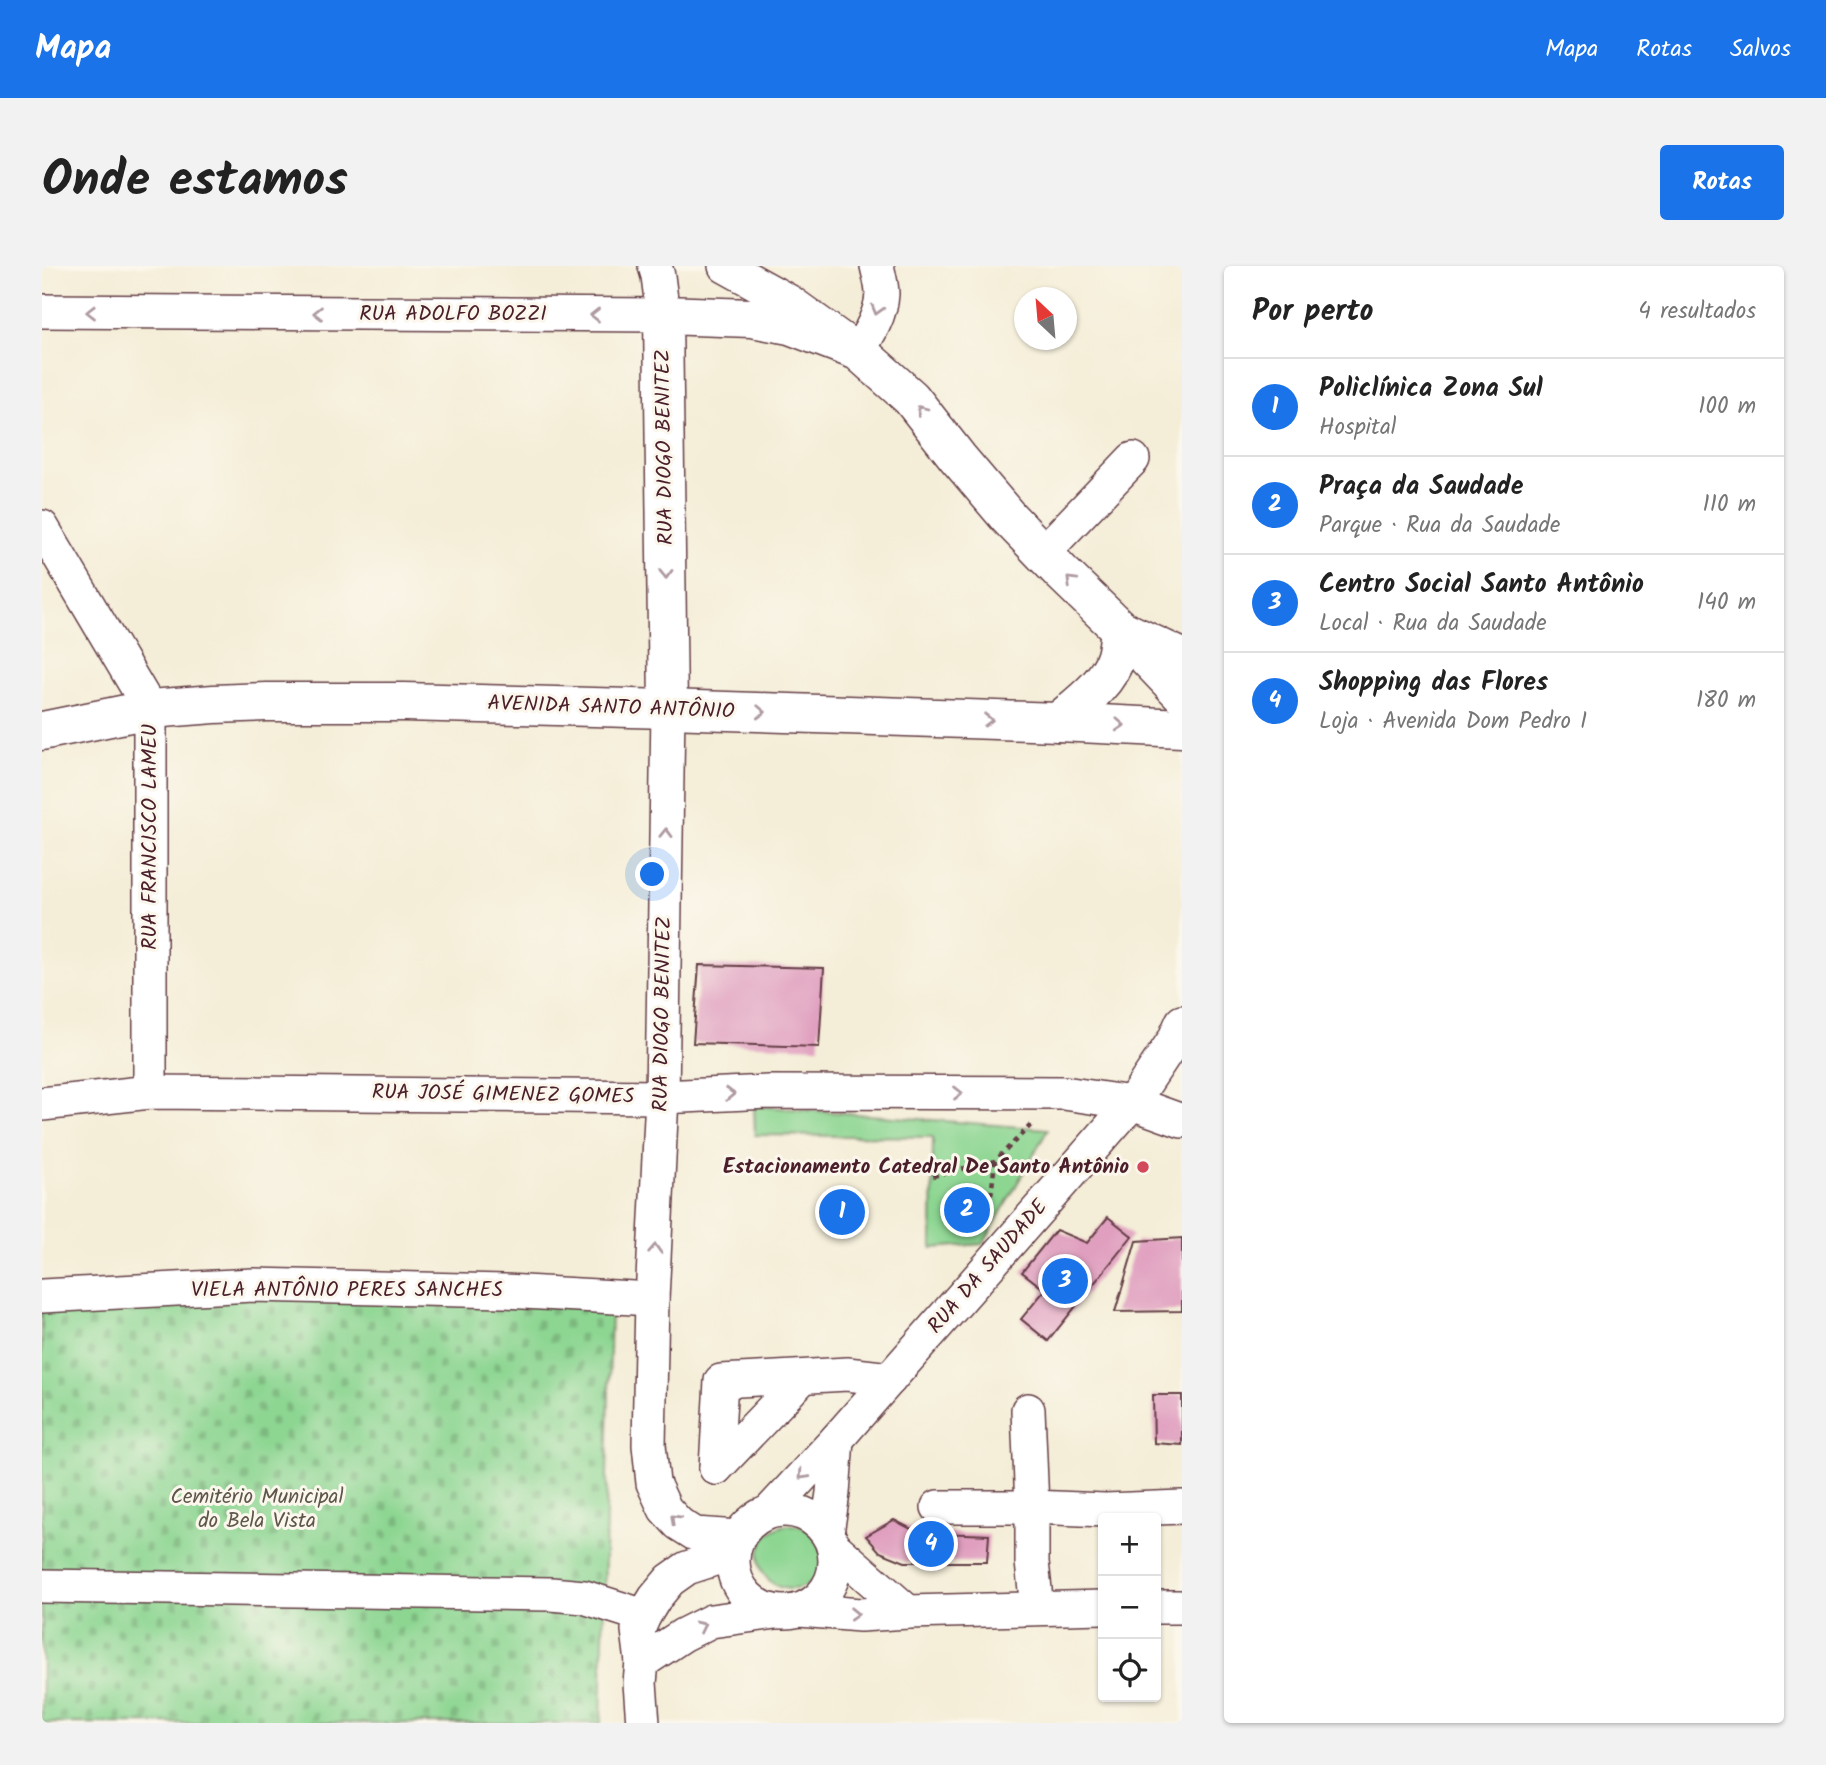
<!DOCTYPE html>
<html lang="pt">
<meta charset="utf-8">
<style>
:root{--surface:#fff;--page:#f2f2f2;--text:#222;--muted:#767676;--line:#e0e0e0;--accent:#1a73e8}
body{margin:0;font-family:Kalam,sans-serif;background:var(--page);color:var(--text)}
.controls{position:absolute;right:21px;bottom:21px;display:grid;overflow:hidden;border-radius:7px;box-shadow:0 2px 5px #0004}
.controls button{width:63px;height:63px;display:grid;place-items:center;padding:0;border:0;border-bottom:2px solid var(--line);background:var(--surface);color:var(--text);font:35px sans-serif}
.compass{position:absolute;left:972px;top:21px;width:63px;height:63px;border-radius:50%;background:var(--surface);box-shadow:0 2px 5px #0004;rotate:334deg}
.you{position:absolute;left:611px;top:609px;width:24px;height:24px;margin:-18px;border:5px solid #fff;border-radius:50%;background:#1a73e8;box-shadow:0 0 0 10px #1a73e833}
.badge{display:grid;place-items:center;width:46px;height:46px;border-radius:50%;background:var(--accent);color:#fff;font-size:23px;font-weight:700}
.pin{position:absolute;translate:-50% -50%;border:4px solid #fff;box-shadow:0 2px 7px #0006}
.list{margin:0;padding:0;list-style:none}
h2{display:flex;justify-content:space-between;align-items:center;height:91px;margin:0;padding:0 28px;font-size:30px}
h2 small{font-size:23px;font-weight:400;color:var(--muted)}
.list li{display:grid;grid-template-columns:46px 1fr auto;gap:21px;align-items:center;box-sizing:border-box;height:98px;padding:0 28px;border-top:2px solid var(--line)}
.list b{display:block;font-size:26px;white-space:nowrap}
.list p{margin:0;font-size:23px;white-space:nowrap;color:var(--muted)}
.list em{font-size:23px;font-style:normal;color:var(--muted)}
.icon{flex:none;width:38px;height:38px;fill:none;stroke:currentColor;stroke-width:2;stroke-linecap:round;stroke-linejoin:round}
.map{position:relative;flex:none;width:1140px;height:1457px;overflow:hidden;border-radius:7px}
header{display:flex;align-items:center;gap:42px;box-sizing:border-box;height:98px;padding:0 35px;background:var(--accent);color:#fff}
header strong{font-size:33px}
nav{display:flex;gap:38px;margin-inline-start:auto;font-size:24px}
.intro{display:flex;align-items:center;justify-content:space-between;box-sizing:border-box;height:168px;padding:0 42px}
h1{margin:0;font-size:49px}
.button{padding:18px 32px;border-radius:7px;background:var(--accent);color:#fff;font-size:24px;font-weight:700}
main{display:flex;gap:42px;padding:0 42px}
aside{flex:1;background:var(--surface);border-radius:7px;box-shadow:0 2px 5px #0004}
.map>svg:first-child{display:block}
</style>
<header>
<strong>Mapa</strong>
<nav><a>Mapa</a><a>Rotas</a><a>Salvos</a></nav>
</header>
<div class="intro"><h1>Onde estamos</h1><a class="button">Rotas</a></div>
<main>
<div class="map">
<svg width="1140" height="1457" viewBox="0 0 1140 1457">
<defs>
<pattern id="cemetery-stones" width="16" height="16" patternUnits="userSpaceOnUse" patternTransform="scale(1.75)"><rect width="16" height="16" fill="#8dd692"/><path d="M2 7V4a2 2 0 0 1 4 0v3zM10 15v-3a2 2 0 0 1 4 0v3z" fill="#7bb77e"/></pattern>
</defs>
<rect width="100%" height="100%" fill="#fbf7ec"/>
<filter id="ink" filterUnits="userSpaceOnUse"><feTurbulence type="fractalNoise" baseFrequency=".0143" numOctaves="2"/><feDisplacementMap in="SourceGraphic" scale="14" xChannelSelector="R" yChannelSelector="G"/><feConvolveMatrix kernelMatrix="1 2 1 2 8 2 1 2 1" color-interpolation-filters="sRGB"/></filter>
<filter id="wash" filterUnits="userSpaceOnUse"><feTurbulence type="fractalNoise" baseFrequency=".00686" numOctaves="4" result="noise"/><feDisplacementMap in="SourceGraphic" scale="28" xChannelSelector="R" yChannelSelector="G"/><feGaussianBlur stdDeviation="1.57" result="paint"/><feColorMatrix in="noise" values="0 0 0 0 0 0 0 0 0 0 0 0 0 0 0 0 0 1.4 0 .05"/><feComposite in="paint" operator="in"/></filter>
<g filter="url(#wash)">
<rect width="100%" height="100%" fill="#f4edd7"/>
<polygon fill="url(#cemetery-stones)" stroke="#6c7a5e" stroke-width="2" points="0,1022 569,1042 559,1457 0,1457"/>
<g fill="#8dd692" stroke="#6c7a5e" stroke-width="2">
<polygon points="712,840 1006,863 941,978 890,982 891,871 713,869"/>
<circle cx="749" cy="1291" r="32"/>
</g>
<g id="blocks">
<g fill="#e09fbf">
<polygon points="657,699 782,702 777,781 651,777"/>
<polygon points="1066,951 1090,970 1006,1075 979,1053 1003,1024 980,1006 1014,964 1045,977"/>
<polygon points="1140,972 1140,1045 1073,1046 1094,975"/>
<polygon points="1111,1129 1140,1129 1140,1179 1112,1177"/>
<polygon points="852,1254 875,1266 947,1269 945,1296 863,1296 838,1286 824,1270"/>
</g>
</g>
</g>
<g filter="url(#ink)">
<use href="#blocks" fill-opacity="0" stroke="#643e45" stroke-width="2"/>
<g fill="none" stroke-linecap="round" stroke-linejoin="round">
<defs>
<g id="minor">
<path d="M683,0L748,36L816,85C827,68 839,49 840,28C840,19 837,9 835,0"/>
<polyline points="0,45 621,49 616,10 613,0"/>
<polyline points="0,261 108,443 108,826"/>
<polyline points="1001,287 1091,193"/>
<polyline points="626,443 620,831 610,1033 607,1179 611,1217 623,1243 637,1258 653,1268 696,1271"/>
<polyline points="0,838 108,826 620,831 726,826 1022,827 1090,837 1140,855"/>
<polyline points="0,1030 211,1019 463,1025 610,1033"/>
<polyline points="674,1202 679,1115 805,1108 848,1113"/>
<polyline points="674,1202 761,1111"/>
<polyline points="896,1241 990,1241 986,1144"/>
<circle cx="742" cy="1295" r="51"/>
<polyline points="728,1245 795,1173 1090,837 1132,774 1140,756"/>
<polyline points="785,1267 791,1227 795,1173"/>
<polyline points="792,1281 866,1346"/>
<polyline points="0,1320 509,1328 542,1331 602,1350"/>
<polyline points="1114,1341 1140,1341"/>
<polyline points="995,1342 990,1296 990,1241 1063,1244 1140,1241"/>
<polyline points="758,1344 818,1349 866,1346 1061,1341"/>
<polyline points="600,1396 641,1369 669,1355 734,1346"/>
<polyline points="601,1457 598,1417 600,1396 596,1364 602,1350 613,1332 628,1314 645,1302 691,1287"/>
</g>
<g id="major">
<polyline points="1094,380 1140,428"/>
<polyline points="626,443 621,49 710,52 748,59 816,85 869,132 916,192 966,251 1020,307 1078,363 1140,392"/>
<path d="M1016,456C1037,438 1066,418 1074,390C1076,382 1077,372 1078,363"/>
<polyline points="0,465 108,443 172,438 225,436 362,436 626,443 1016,456 1140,462"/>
</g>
</defs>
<use href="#minor" stroke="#643e45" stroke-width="36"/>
<use href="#major" stroke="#643e45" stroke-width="41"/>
<g stroke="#643e45" stroke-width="4.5" stroke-dasharray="5 5" stroke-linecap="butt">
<polyline points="891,910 953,895"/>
<polyline points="948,939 953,895 991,857"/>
</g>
<use href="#minor" stroke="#fff" stroke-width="33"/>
<use href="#major" stroke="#fff" stroke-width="38"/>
</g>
<defs><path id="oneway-chevron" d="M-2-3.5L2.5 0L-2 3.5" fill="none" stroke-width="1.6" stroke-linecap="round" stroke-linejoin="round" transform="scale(1.75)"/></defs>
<g stroke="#ae9aa0">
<use href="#oneway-chevron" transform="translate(835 44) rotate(106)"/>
<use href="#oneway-chevron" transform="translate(49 46) rotate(-180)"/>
<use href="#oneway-chevron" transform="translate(276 47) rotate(-180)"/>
<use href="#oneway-chevron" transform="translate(553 49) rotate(-180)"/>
<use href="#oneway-chevron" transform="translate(879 144) rotate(-128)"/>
<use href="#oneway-chevron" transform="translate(624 308) rotate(89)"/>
<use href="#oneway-chevron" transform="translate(1029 315) rotate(-136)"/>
<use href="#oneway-chevron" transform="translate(719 446) rotate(2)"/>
<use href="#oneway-chevron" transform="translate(946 454) rotate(1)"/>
<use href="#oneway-chevron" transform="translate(1078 459) rotate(3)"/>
<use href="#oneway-chevron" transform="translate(624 567) rotate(-89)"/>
<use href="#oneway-chevron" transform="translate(916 827)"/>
<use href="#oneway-chevron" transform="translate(688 828) rotate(-2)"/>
<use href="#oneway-chevron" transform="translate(613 983) rotate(-87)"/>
<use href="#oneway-chevron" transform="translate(761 1209) rotate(133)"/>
<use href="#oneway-chevron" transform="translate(633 1253) rotate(-136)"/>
<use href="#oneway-chevron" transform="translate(812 1348) rotate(1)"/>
<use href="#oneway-chevron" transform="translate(659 1360) rotate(-26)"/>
</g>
</g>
<circle fill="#d1495b" stroke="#fbf7ec" stroke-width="2.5" cx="1101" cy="901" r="7"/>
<g text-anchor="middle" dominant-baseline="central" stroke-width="6" stroke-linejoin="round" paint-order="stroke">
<g font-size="21" fill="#4a1f2b" stroke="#fbf7ec">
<text x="411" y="48">RUA ADOLFO BOZZI</text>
<text transform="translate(623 181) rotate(-91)">RUA DIOGO BENITEZ</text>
<text transform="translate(569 442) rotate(2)">AVENIDA SANTO ANTÔNIO</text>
<text transform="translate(108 571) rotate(-90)">RUA FRANCISCO LAMEU</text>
<text transform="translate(621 748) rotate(-89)">RUA DIOGO BENITEZ</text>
<text transform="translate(461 829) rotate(1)">RUA JOSÉ GIMENEZ GOMES</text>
<text transform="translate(946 1001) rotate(-49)">RUA DA SAUDADE</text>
<text x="305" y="1024">VIELA ANTÔNIO PERES SANCHES</text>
</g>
<g font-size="21" font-weight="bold" fill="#4a1f2b" stroke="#fbf7ec" text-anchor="end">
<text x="1087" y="901">Estacionamento Catedral De Santo Antônio</text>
</g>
<g font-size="21" fill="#5e564a" stroke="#fbf7ec">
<text x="215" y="1231">Cemitério Municipal<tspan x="215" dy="24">do Bela Vista</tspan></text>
</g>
</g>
</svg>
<div class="controls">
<button>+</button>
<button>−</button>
<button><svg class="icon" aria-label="locate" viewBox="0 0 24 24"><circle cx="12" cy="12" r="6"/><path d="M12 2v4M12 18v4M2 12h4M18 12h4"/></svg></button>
</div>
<svg class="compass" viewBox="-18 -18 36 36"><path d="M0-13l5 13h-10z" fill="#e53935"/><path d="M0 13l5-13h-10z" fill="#767676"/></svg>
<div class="you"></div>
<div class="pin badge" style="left:800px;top:946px">1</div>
<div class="pin badge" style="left:925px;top:944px">2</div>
<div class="pin badge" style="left:1023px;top:1015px">3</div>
<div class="pin badge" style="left:889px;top:1278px">4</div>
</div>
<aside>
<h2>Por perto<small>4 resultados</small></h2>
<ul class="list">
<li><span class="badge">1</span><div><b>Policlínica Zona Sul</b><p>Hospital</p></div><em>100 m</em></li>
<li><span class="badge">2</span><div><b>Praça da Saudade</b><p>Parque · Rua da Saudade</p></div><em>110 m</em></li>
<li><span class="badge">3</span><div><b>Centro Social Santo Antônio</b><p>Local · Rua da Saudade</p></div><em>140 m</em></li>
<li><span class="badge">4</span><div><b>Shopping das Flores</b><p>Loja · Avenida Dom Pedro I</p></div><em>180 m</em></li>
</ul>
</aside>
</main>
